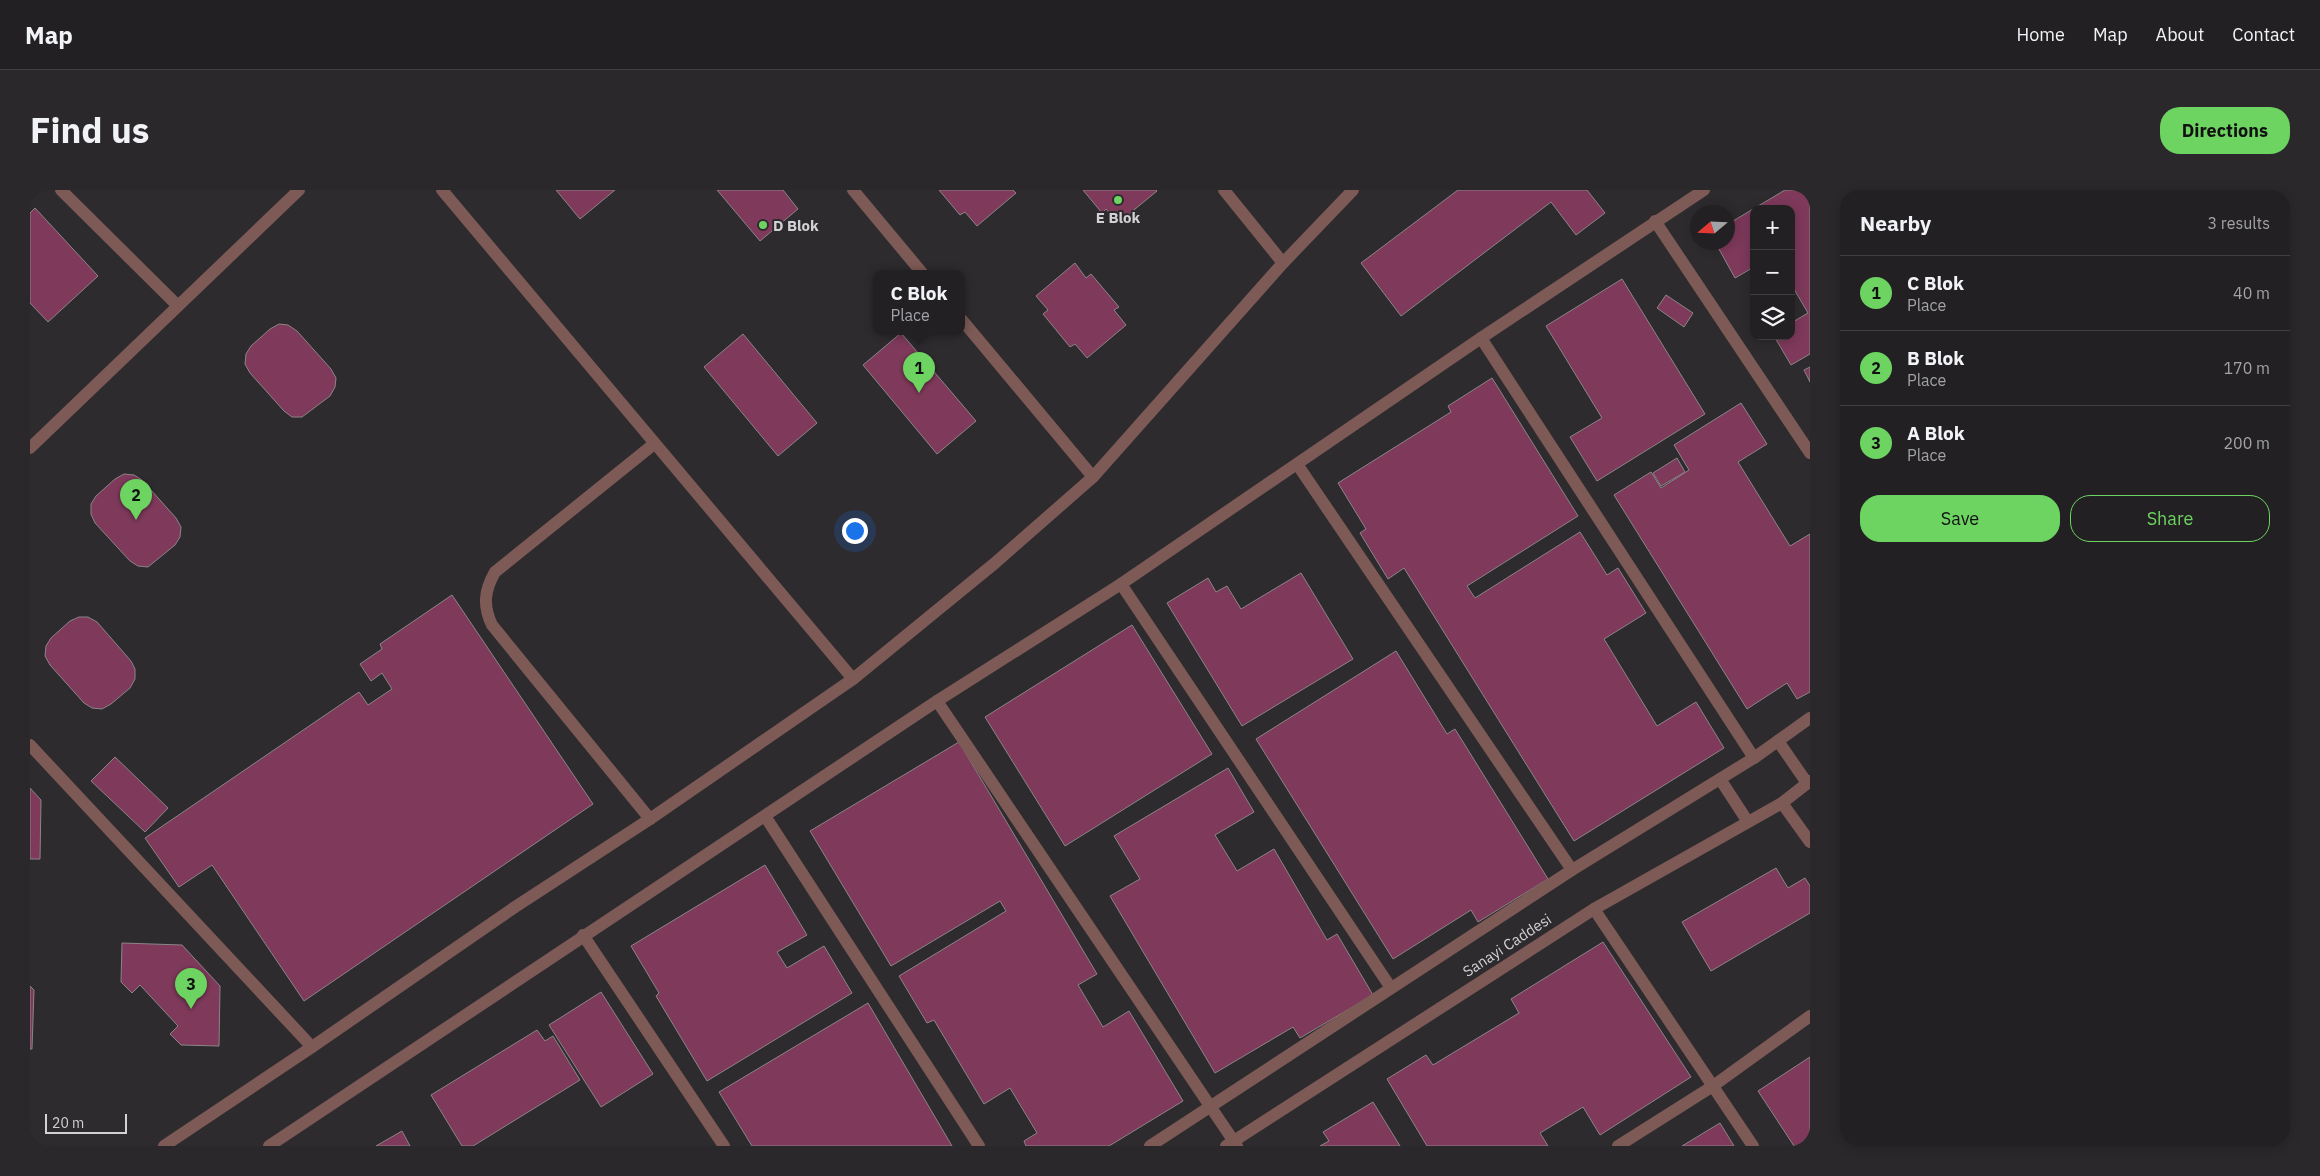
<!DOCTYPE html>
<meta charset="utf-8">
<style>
:root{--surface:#222023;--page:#2a282b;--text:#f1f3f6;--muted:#a2a3a6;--line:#3f3e41;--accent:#6dd361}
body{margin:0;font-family:"IBM Plex Sans",sans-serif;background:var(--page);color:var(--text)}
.controls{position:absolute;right:15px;top:15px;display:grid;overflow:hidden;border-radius:10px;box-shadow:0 2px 12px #0003}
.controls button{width:45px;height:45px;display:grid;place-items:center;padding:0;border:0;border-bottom:1px solid var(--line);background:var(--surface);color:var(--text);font:25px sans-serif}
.compass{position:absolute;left:1660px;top:15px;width:45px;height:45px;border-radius:50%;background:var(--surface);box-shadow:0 2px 12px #0003;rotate:251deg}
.scale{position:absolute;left:15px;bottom:12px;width:82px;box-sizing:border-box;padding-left:5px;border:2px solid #d3d1d4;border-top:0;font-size:14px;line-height:18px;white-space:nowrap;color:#d3d1d4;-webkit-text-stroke:4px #2e2b2f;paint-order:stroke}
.you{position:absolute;left:824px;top:340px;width:18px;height:18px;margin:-12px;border:4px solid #fff;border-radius:50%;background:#1a73e8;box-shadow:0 0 0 8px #1a73e833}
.badge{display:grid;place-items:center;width:32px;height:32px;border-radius:50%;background:var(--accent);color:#111;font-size:16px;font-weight:700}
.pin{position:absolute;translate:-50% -41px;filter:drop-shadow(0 1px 2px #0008)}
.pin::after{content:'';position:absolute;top:26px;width:18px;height:15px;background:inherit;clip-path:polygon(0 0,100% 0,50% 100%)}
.popup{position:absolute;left:843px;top:80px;width:92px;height:65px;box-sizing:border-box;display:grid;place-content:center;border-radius:10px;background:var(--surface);filter:drop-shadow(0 1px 4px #0005);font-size:16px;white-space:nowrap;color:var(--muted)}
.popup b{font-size:19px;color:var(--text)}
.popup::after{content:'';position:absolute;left:50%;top:100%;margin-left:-10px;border:10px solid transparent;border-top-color:var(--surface)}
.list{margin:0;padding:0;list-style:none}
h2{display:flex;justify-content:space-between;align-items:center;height:65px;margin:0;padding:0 20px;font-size:21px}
h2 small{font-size:16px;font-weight:400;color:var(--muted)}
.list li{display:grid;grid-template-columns:32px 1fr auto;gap:15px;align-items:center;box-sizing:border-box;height:75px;padding:0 20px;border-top:1px solid var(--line)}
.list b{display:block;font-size:19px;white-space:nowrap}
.list p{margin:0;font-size:16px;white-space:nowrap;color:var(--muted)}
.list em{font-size:16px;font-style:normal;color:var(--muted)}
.actions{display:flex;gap:10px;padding:15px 20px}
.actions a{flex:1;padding:11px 0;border:1px solid var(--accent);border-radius:20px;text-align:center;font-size:18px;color:var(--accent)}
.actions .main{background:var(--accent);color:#111}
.icon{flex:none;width:28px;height:28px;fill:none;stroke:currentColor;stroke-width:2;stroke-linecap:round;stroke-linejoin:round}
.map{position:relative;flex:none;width:1780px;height:956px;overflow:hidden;border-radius:20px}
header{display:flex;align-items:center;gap:30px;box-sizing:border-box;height:70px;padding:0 25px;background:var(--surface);border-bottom:1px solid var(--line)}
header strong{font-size:24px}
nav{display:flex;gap:28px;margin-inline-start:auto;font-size:18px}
.intro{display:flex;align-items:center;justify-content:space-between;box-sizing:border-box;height:120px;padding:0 30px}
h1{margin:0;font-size:35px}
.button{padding:12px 22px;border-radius:20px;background:var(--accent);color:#111;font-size:18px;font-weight:700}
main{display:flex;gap:30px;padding:0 30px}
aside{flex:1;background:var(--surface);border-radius:20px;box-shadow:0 2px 12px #0003}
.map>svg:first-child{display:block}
</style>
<header>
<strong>Map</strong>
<nav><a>Home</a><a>Map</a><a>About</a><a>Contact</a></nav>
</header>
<div class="intro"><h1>Find us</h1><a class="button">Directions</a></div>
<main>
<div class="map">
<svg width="1780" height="956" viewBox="0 0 1780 956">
<rect width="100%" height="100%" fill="#2e2b2f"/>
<g fill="#7e395b" stroke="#8b8587">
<polygon points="526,0 585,0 550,29"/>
<polygon points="687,0 753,0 768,19 730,51"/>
<polygon points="909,0 983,0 986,3 947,36 935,22 930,25"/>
<polygon points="1053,0 1126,0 1127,1 1088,33 1076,19 1072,23"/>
<polygon points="1428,0 1557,0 1575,23 1546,45 1521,12 1371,126 1331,73"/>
<polygon points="1755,0 1780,0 1780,164 1761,175 1744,146 1761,146 1761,133 1778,123 1761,94 1761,19 1724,19 1724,77 1705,88 1685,52 1698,52 1698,34"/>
<polygon points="5,18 68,86 18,132 0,113 0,23"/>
<polygon points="1045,73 1056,88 1061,84 1089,117 1084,120 1096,135 1057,168 1045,154 1040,157 1013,124 1018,120 1006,106"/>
<polygon points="1592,89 1675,224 1567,291 1540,247 1572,228 1516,136"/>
<polygon points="1636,105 1663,123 1654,137 1627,118"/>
<polygon points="249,134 258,135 267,141 301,179 306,188 305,197 300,206 272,227 262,227 254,221 220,183 215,174 216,164 221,156 240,139"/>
<polygon points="871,143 946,231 907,264 833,175"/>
<polygon points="713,144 787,233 748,266 674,177"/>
<polygon points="1780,177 1780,192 1774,180"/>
<polygon points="1462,188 1548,326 1437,396 1445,408 1550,342 1577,385 1588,378 1616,423 1574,449 1627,536 1666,512 1694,558 1544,651 1374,378 1358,389 1330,343 1336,339 1308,293 1421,222 1418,216"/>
<polygon points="1711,213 1737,254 1708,272 1760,356 1780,344 1780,502 1767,509 1757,493 1717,519 1584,305 1621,282 1631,298 1659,280 1644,255"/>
<polygon points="1647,268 1655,282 1631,296 1623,283"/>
<polygon points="94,284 104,285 112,290 146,328 151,337 150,347 145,355 118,377 108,376 100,371 65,333 61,324 61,314 66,306 85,289"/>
<polygon points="1271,383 1323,469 1212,536 1137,413 1178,388 1186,402 1197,396 1211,419"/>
<polygon points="422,405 563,614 274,811 182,675 149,697 115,648 329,502 338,515 362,499 352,483 341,491 330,474 352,459 350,454"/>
<polygon points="49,427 58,427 67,432 101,471 105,479 105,489 100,498 81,514 72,519 62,518 54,513 20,475 15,466 16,456 21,448 40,431"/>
<polygon points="1102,435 1182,564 1035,656 955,527"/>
<polygon points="1366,461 1417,544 1425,539 1518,689 1448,732 1441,720 1363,769 1226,549"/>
<polygon points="929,552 1067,784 1048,795 1073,837 1099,821 1153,911 1079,956 996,956 994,951 1007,943 980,898 954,914 904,830 897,833 869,786 976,721 970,711 861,776 780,641"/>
<polygon points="85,567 138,618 115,642 61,591"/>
<polygon points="1198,578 1224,622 1185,645 1207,681 1244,659 1297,750 1307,744 1343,805 1270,848 1263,837 1185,883 1080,706 1110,689 1084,646"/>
<polygon points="0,598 11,610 10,669 0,669"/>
<polygon points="735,675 777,745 747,762 757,778 794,756 822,803 677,891 626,806 629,803 601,756"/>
<polygon points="1746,678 1758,698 1775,688 1780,696 1780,723 1681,781 1652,732"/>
<polygon points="1573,752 1661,887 1570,945 1553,917 1510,943 1518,956 1397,956 1357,889 1396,865 1403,875 1489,823 1481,809"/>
<polygon points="92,753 152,755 190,796 189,856 151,855 140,844 148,836 110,795 102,803 91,792"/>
<polygon points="0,796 4,800 2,859 0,859"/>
<polygon points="571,802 623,884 571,917 519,835"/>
<polygon points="838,813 922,956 722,956 689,902"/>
<polygon points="507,840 515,851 523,846 550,890 443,956 432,956 401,905"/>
<polygon points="1780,867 1780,956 1764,956 1728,901"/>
<polygon points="1343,912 1370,956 1290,956 1299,951 1293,942"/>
<polygon points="1690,933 1704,956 1652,956"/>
<polygon points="372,941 380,956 346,956"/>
</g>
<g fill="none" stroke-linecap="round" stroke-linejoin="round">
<path stroke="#7d5a56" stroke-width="12" d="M620,629L462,435C453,416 454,401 465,382L624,254"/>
<g stroke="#7d5a56" stroke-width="12">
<polyline points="31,0 148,116"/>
<polyline points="412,0 823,489"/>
<polyline points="823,0 893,84"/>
<polyline points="1194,0 1253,73"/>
<polyline points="1625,31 1780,263"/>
<polyline points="932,130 1063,287"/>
<polyline points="1451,148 1724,568"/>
<polyline points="0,258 269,0"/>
<polyline points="1267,274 1542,680"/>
<polyline points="1091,394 1361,798"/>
<polyline points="907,511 1207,956"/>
<polyline points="1748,551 1777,593"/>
<polyline points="0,555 282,857"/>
<polyline points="1690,589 1718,632"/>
<polyline points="1752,613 1780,652"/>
<polyline points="735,626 949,956"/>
<polyline points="1564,719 1723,956"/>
<polyline points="553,745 694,956"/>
<polyline points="134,956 282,857 485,717 620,629 823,489 965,373 1063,287 1253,73 1323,0"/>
<polyline points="239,956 907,511 1091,394 1451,148 1674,0"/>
<polyline points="1120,956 1542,680 1724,568 1780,528"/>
<polyline points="1196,956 1564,719 1752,613 1780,591"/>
<polyline points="1588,956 1683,896 1780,826"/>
</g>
</g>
<g fill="#6dd361" stroke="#2e2b2f" stroke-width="2">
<circle cx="1088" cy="10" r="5"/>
<circle cx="733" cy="35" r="5"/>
</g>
<g text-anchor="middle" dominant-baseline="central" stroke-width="4" stroke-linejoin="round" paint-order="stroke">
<g font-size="15" font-weight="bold" fill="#d3d1d4" stroke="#2e2b2f">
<text x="1088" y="27">E Blok</text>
<text x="743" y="35" text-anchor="start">D Blok</text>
</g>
<g font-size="15" fill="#d3d1d4" stroke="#2e2b2f">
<text transform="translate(1477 755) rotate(-33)">Sanayi Caddesi</text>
</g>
</g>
</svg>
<div class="controls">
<button>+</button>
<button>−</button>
<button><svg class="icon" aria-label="layers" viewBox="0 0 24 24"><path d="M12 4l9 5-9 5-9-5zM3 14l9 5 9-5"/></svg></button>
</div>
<svg class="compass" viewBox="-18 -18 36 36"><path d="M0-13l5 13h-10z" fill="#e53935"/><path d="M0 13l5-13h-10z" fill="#a2a3a6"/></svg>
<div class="scale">20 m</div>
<div class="you"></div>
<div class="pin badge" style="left:889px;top:203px">1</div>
<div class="popup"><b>C Blok</b>Place</div>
<div class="pin badge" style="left:106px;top:330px">2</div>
<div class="pin badge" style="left:161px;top:819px">3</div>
</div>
<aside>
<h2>Nearby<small>3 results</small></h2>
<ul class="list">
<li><span class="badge">1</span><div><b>C Blok</b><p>Place</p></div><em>40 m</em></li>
<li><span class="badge">2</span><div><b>B Blok</b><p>Place</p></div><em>170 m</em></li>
<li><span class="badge">3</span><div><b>A Blok</b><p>Place</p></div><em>200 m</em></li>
</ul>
<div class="actions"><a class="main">Save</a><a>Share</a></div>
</aside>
</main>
